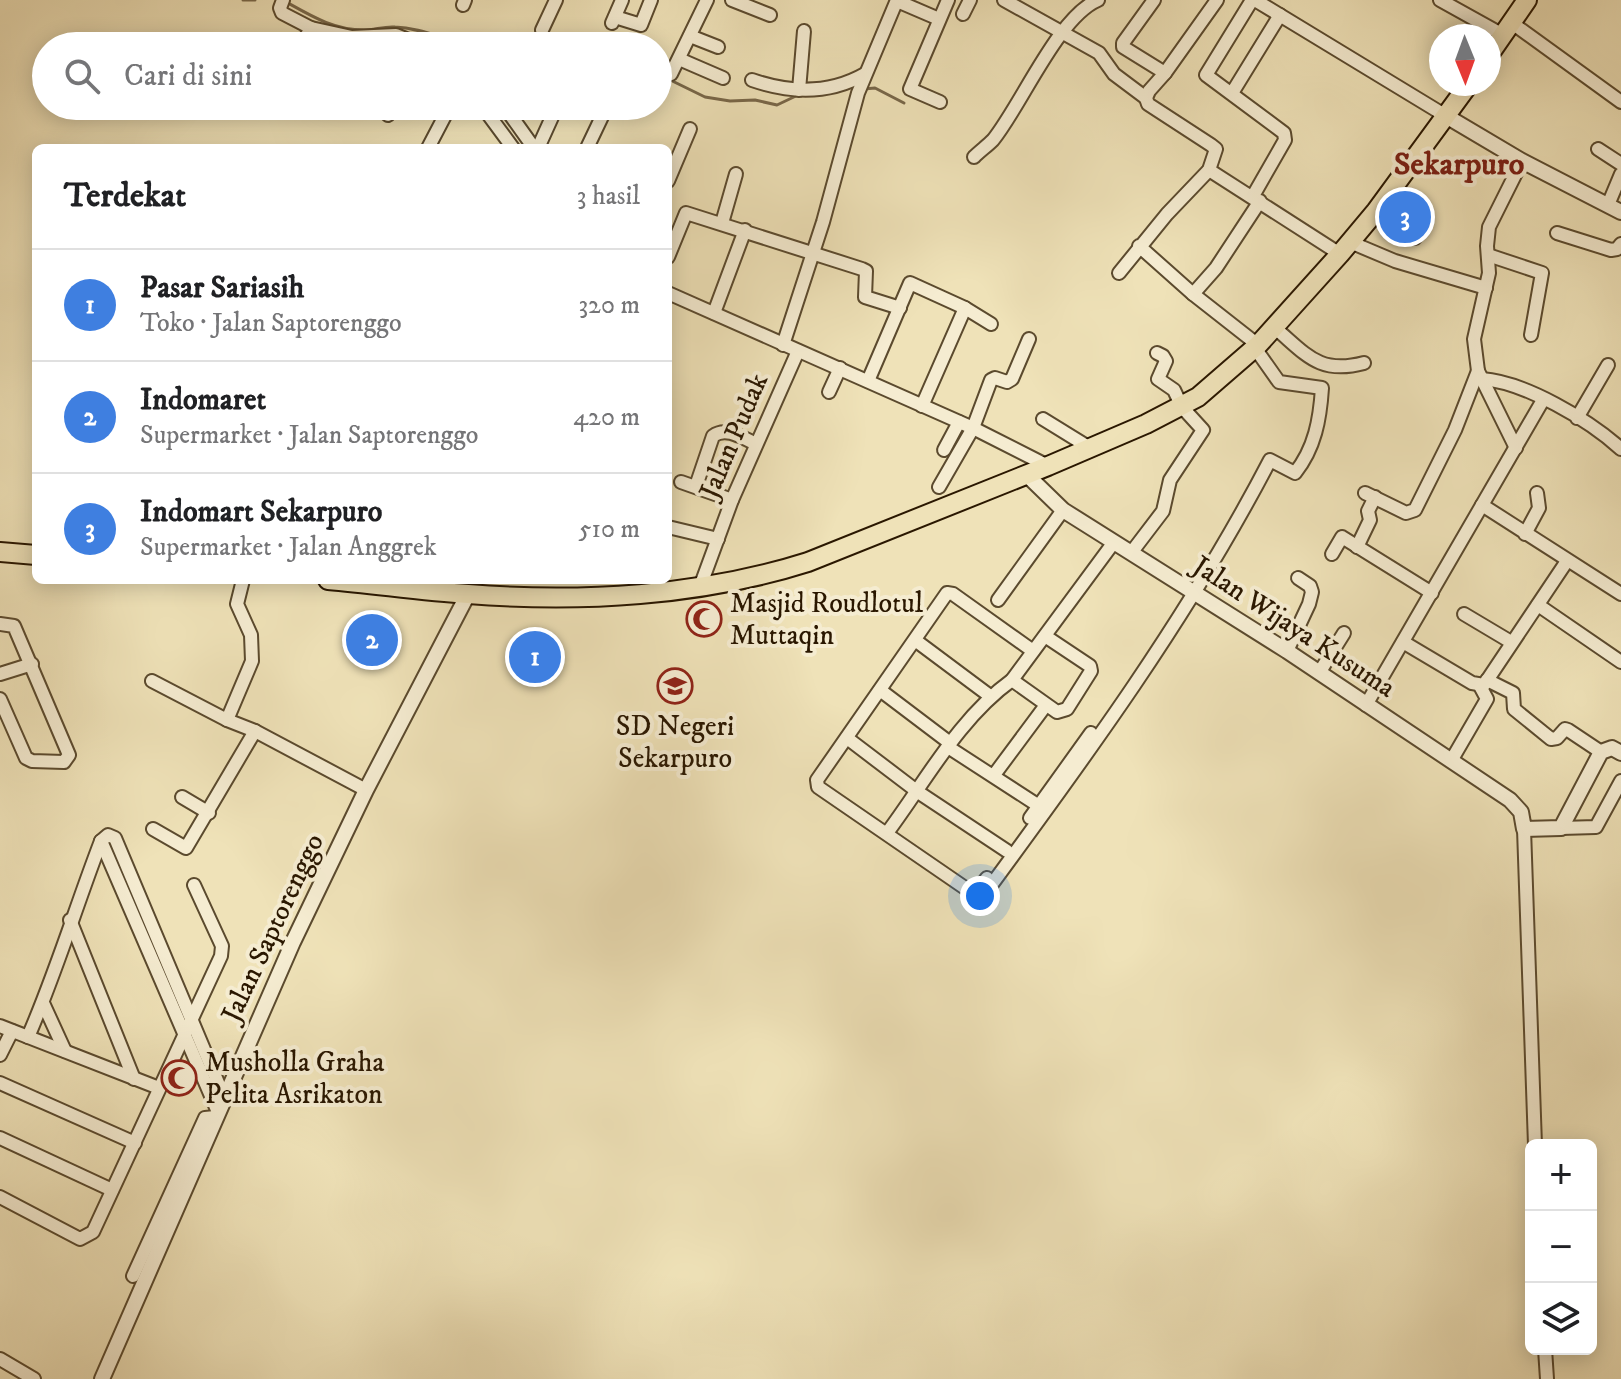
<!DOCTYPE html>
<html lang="id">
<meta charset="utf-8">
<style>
:root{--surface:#fff;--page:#f2f2f2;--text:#202124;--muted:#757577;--line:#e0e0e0;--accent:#ea580c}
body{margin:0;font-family:"IM FELL DW Pica",serif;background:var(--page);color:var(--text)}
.controls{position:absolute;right:24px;bottom:24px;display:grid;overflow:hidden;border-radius:12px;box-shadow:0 4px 20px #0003}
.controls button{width:72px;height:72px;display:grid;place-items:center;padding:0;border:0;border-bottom:2px solid var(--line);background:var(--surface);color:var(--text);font:40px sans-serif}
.compass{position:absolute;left:1429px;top:24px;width:72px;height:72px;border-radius:50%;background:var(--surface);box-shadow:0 4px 20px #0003;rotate:179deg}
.you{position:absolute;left:980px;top:896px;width:28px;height:28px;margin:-20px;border:6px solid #fff;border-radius:50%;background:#1a73e8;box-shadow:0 0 0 12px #1a73e833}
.badge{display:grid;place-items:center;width:52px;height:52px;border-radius:50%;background:var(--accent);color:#fff;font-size:26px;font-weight:700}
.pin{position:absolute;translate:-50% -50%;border:4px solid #fff;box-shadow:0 2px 8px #0006}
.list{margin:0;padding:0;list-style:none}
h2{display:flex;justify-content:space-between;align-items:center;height:104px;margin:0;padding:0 32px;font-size:34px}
h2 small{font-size:26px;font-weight:400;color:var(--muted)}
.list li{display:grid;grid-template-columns:52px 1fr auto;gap:24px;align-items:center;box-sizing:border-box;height:112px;padding:0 32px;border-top:2px solid var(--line)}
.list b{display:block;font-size:30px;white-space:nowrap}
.list p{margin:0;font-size:26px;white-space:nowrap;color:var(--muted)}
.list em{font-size:26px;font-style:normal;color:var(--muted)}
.icon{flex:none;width:44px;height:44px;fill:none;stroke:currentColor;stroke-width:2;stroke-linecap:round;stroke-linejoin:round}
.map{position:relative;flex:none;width:1621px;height:1379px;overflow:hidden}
.search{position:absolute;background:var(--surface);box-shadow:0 4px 20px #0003;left:32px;top:32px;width:640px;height:88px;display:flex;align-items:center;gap:20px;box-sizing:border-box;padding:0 28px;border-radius:44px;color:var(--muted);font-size:30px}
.panel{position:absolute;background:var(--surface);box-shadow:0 4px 20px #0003;left:32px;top:144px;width:640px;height:440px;border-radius:12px}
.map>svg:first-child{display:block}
</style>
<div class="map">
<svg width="1621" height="1379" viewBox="0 0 1621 1379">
<rect width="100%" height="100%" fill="#efe2b8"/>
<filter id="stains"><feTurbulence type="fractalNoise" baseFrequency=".0025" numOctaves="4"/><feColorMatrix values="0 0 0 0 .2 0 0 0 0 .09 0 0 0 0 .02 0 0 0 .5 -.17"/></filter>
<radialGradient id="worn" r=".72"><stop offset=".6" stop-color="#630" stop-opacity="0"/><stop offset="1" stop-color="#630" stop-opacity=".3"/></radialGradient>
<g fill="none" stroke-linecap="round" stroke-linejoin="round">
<g stroke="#786749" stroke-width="3">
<polyline points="243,0 255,0"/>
<path d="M288,3C313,17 335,30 364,30C374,30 385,26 395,27C425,28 452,44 481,46"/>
<polyline points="658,74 705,97 730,101 755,100 777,105 798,95"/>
<polyline points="864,89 875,88 904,103"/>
</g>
<defs>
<g id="minor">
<polyline points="283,0 280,8 282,13 311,28 352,37 396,35 423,46"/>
<polyline points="732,0 770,15"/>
<polyline points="1004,0 1099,53 1114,74 1146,98"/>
<polyline points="1154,0 1123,43 1123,47 1165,73"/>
<polyline points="1252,0 1206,75 1284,133 1285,140 1253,196"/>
<polyline points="1255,0 1446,116"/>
<polyline points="1440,0 1503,35"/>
<polyline points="897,1 939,19"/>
<polyline points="463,5 465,0"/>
<polyline points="963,14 970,0"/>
<polyline points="615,17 641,25 651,0"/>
<polyline points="612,23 622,0"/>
<polyline points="1512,23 1621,102"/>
<polyline points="542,30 556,0"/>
<polyline points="690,36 718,47"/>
<polyline points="301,46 311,28"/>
<polyline points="679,59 723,78"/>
<polyline points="671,74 707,0"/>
<path d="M752,80C790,93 830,94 865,74"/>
<polyline points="799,90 804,31"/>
<polyline points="1232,93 1280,15"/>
<polyline points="940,102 910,89 948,0"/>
<polyline points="482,106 513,148"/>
<polyline points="504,106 534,148"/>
<polyline points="388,115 393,106"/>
<polyline points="428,148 450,106"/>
<polyline points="538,148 557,106"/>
<polyline points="587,148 607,106"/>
<polyline points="1598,149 1621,164"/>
<path d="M974,157C980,151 987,146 993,140C1022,104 1058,17 1098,0"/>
<polyline points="1209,170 1340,254"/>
<polyline points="668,181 690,129"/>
<polyline points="1608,205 1621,174"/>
<polyline points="1376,211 1415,238"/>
<polyline points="722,223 736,174"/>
<polyline points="1557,233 1611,250 1617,249 1621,244"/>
<polyline points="1350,242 1395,261 1486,288"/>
<polyline points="1139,246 1193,294 1258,345"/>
<polyline points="1488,255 1542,273 1531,335"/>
<polyline points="668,257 686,213 862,269 866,271 865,297 900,308"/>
<polyline points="1119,273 1167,214 1209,170 1216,149 1211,145 1148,104 1146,98 1149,91 1165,73 1217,0"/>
<polyline points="668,293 973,428 1048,466"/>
<polyline points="1193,294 1216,268 1260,201"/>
<polyline points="714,313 745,230"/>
<path d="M1275,328C1306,354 1319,375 1364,363"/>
<polyline points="783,345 823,222 858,93 897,0"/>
<path d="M1482,379C1525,382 1589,420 1621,449"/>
<polyline points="868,381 910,283 965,308 991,324"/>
<polyline points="829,392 840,368"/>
<polyline points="922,406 965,308"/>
<polyline points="1577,418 1608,365"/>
<polyline points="1043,419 1090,448"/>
<polyline points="1516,448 1478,371 1474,339 1489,273 1487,246 1489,227 1522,161"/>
<polyline points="944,450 959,422"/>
<polyline points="681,482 732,500"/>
<path d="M696,486L713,436C726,426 743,438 756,444"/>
<polyline points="939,487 973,428 991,380 995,378 1007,382 1012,379 1029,339"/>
<polyline points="1365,493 1406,513 1415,510 1455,430 1478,371"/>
<polyline points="1482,505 1621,594"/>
<polyline points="668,527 718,539"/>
<polyline points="1525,534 1539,508 1537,493"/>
<polyline points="1357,547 1370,520 1368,511 1375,497"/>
<polyline points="1131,553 1163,511 1170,480 1203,430 1182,407 1174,390 1158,379 1166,361 1163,356 1157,353"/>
<polyline points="1332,554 1342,537 1432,593"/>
<polyline points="700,587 732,500 798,351"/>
<polyline points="998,600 1063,510"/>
<polyline points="1538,605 1621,662"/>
<polyline points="1464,614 1511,642"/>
<polyline points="0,624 14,626 69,755 64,762 32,761 26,758 0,699"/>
<polyline points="915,640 990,696"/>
<polyline points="1403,642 1472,683 1484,685 1567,561"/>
<polyline points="1287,651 1309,604 1312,592 1310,586 1298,578"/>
<polyline points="1319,673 1344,633"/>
<polyline points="0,674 32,664"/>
<polyline points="1012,680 1057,712 1067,709 1091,671 1090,666 1045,636"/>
<polyline points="1487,680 1513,693 1514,709 1551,739 1557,738 1565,729 1568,730 1601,752"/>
<polyline points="152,681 227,720 255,731 366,790"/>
<polyline points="880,690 950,743"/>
<polyline points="1366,705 1543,400"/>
<polyline points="227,720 252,661 251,635 237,604 243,580"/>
<polyline points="847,738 918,792 1007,851"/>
<polyline points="948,747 1039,806"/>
<polyline points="1451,761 1487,699 1480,686"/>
<polyline points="994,775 1046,705"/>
<polyline points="182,797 209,813"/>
<polyline points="1030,818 1091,733"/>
<polyline points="1561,828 1596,827 1621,781"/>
<polyline points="153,829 186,848 255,731"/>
<polyline points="1524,829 1535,1145"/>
<path d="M887,833C926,781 958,719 1012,680L1114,542"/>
<polyline points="101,841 218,1112"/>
<polyline points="987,878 977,891 968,890 818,787 817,780 947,593 953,594 1033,651"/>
<path d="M981,899C1085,758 1189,616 1270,460L1295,473C1315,448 1320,419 1322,388L1279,382L1255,348"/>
<polyline points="70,920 134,1079"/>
<polyline points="43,1003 65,1051"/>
<polyline points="0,1026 159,1088"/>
<path d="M28,1037C56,973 76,906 101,841L108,835L115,838L224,1097"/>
<polyline points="0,1055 12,1031"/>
<polyline points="0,1083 135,1143"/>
<polyline points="0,1138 112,1190"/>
<polyline points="0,1197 80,1239 93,1232 221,956 222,946 194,885"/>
<polyline points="133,1276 205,1118 215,1117"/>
<polyline points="1545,1349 1547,1379"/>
<polyline points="0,1359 34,1379"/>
</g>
<g id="tertiary">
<polyline points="1446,116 1522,161 1621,212"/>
<polyline points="1027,475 1063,510 1287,651 1510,800 1521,812 1524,829 1561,828 1601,752 1612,748 1621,753"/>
<polyline points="102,1379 293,942 366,790 468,594"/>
</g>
<g id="primary">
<polyline points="1489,55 1527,0"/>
<polyline points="0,552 36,555"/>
<path d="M328,580C375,584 422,591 468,594C580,603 701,596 808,562L1048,466L1146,424L1198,397L1258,345L1340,254L1376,211L1469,84"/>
</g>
</defs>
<use href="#minor" stroke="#5b4a2e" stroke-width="16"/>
<use href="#tertiary" stroke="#5b4a2e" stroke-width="18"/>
<use href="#primary" stroke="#2a1700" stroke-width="22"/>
<use href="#minor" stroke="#f5ecd1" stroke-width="12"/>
<use href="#tertiary" stroke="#f5ecd1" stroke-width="14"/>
<use href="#primary" stroke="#efe2b8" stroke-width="18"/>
</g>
<defs>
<symbol id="mosque-ring" viewBox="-11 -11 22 22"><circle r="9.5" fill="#f5ecd1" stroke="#8f2418" stroke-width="1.5"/><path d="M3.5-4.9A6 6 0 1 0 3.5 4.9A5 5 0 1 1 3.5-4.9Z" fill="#8f2418"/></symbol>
<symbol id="school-ring" viewBox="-11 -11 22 22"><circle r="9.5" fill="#f5ecd1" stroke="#8f2418" stroke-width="1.5"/><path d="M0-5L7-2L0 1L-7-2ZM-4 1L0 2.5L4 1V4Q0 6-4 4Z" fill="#8f2418"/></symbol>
</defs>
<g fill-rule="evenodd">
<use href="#mosque-ring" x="684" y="599" width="40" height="40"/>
<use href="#school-ring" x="655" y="666" width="40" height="40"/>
<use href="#mosque-ring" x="159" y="1058" width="40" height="40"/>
</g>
<g text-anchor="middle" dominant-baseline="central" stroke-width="8" stroke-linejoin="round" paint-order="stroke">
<g font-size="28" fill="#2a1700" stroke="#f5ecd1">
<text transform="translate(734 436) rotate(-67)">Jalan Pudak</text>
<text transform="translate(1294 627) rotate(33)">Jalan Wijaya Kusuma</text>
<text transform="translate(273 928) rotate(-65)">Jalan Saptorenggo</text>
</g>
<g font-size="28" fill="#2a1700" stroke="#f5ecd1" text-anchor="start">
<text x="730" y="603">Masjid Roudlotul<tspan x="730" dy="32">Muttaqin</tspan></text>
<text x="675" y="726" text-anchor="middle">SD Negeri<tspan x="675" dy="32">Sekarpuro</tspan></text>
<text x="205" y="1062">Musholla Graha<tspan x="205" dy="32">Pelita Asrikaton</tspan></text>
</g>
<g font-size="32" font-weight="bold" fill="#7a1f14" stroke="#f5ecd1">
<text x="1459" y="165">Sekarpuro</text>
</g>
</g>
<rect width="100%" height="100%" filter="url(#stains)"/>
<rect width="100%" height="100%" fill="url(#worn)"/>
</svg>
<div class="controls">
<button>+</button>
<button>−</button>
<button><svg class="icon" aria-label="layers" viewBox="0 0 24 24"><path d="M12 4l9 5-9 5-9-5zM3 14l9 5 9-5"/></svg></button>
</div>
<svg class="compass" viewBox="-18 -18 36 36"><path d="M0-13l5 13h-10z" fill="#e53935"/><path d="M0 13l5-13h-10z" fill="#757577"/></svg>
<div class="you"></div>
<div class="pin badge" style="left:535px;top:657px;background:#3f7fe0">1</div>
<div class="pin badge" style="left:372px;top:640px;background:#3f7fe0">2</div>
<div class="pin badge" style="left:1405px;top:217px;background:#3f7fe0">3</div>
<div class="search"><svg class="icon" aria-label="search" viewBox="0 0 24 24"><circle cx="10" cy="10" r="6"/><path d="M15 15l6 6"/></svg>Cari di sini</div>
<section class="panel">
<h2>Terdekat<small>3 hasil</small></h2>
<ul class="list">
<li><span class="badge" style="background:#3f7fe0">1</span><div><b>Pasar Sariasih</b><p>Toko · Jalan Saptorenggo</p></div><em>320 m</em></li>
<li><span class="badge" style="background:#3f7fe0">2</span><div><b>Indomaret</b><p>Supermarket · Jalan Saptorenggo</p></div><em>420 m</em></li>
<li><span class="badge" style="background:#3f7fe0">3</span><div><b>Indomart Sekarpuro</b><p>Supermarket · Jalan Anggrek</p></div><em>510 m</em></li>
</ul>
</section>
</div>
